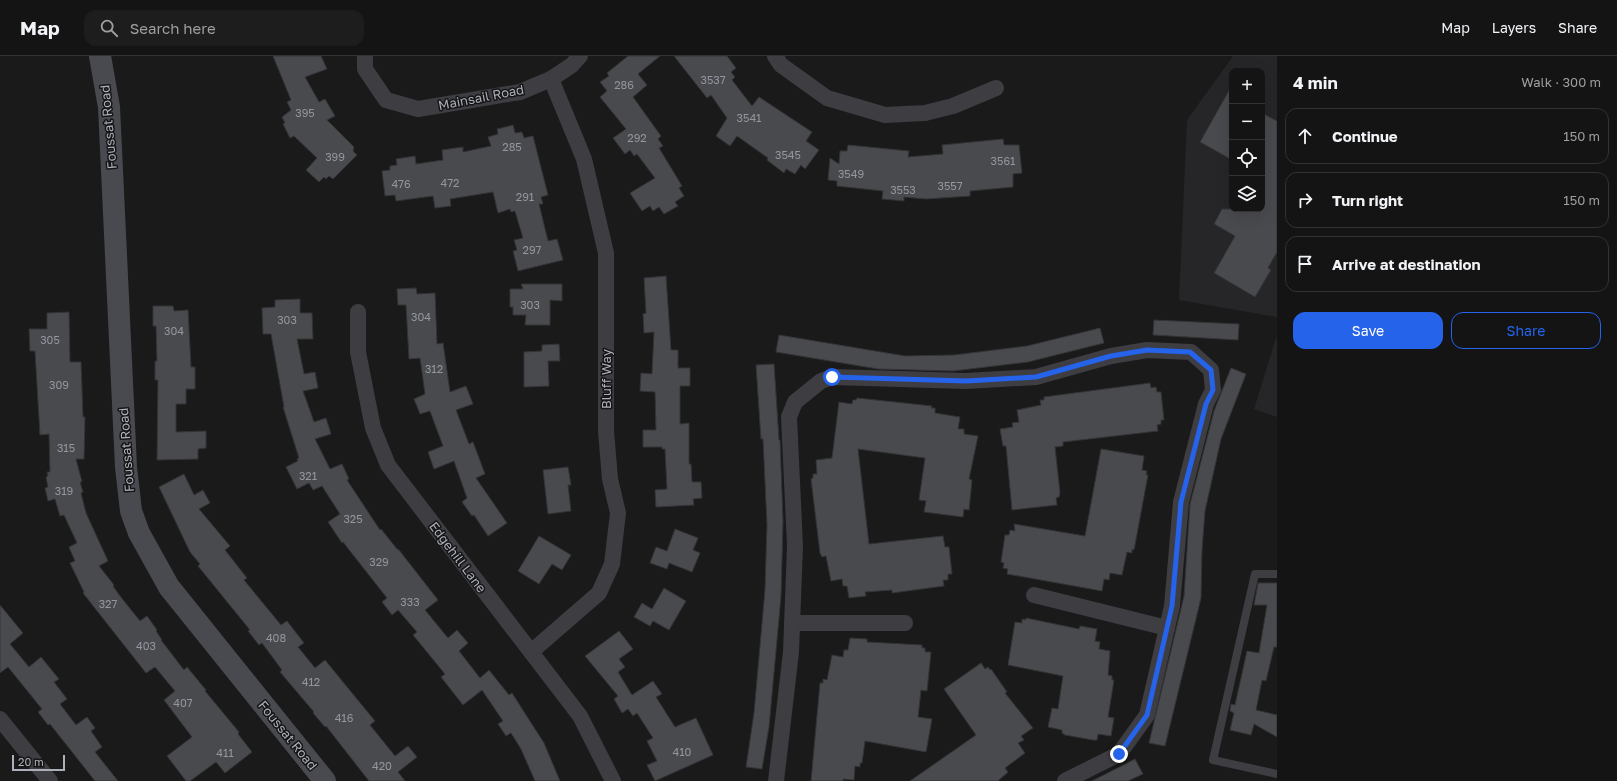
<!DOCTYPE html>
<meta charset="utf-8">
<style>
:root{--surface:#141414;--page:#1d1d1d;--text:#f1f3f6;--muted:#9d9ea0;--line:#333334;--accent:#2563eb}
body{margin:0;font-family:"Golos Text",sans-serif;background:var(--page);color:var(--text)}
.controls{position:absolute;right:12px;top:12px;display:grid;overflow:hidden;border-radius:8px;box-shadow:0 4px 16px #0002}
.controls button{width:36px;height:36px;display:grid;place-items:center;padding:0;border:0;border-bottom:1px solid var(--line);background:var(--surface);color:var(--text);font:20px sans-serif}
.scale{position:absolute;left:12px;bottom:10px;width:53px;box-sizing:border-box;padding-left:4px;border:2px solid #adb0ba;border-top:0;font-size:11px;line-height:14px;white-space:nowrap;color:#adb0ba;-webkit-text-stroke:3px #151516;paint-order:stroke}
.stop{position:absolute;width:12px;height:12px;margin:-9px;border:3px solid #2563eb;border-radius:50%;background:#fff}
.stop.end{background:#2563eb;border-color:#fff;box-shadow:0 1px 4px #0008}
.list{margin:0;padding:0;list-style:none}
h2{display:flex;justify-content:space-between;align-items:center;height:52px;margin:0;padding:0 16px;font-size:17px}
h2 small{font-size:13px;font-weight:400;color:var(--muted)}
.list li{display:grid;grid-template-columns:26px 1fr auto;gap:12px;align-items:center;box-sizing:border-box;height:56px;margin:0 8px 8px;padding:0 8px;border:1px solid var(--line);border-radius:12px}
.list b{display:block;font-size:15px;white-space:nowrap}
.list em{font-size:13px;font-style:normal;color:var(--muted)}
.actions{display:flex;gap:8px;padding:12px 16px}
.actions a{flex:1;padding:9px 0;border:1px solid var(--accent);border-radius:12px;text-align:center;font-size:14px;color:var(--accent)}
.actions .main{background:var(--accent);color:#fff}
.icon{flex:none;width:22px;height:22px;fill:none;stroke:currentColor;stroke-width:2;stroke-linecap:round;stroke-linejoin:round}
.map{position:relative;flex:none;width:1277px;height:725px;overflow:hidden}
header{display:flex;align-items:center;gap:24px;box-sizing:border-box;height:56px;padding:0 20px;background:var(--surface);border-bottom:1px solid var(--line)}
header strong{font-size:19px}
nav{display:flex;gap:22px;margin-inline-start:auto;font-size:14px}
.search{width:280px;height:36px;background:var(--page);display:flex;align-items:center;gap:10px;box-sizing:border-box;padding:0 14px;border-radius:12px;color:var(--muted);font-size:15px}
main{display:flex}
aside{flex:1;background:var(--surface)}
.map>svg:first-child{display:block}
</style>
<header>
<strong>Map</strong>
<div class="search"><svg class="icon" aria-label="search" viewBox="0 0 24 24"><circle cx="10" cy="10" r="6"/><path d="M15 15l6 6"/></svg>Search here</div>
<nav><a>Map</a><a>Layers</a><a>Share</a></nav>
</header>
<main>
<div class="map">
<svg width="1277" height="725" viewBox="0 0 1277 725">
<rect width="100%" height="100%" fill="#1a1a1b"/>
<g fill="#262628" fill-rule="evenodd">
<path d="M1233,0H1277V261L1179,244L1187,64ZM1232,15H1262V153H1232Z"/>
<polygon points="1277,279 1277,361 1254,353"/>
</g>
<g fill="#494a4e" stroke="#343437">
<polygon points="273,0 321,0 327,13 305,21 319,46 325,43 335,60 327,64 354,91 353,95 357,99 333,123 329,120 326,123 324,121 319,126 306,114 317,102 294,80 290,82 283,68 285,67 282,61 291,54 287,46 291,44"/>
<polygon points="628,0 660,0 638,18 647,29 633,41 661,80 658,83 663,90 659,92 682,130 679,132 684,140 675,146 678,150 664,158 659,151 653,155 650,150 642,155 630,137 655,122 637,98 634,100 630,94 625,98 613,82 626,73 600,41 607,35 600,26 609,20 607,17"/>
<polygon points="674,0 727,0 736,12 731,16 735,21 732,24 752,50 759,41 812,76 806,85 819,94 805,113 801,109 795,118 786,113 784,117 767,104 768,102 737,80 730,90 716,80 727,62 711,39 707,42"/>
<polygon points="1232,29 1232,104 1200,86"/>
<polygon points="1262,57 1277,65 1277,196 1268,212 1271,214 1255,241 1214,217 1235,180 1214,168 1222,153 1262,153"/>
<polygon points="513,69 515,77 522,76 524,82 533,80 548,139 541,141 543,148 539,148 548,185 557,183 563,204 518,215 513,195 517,194 514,184 523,182 515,155 511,156 510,153 498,157 493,136 450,143 451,150 435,152 433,140 396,145 395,139 385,140 382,115 390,114 390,110 397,109 396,103 415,100 416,108 443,104 442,94 463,91 463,96 491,90 488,81 498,78 497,73"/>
<polygon points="1003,83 1004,89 1019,89 1022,117 1013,118 1013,131 970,135 970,140 926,143 904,141 904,145 882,143 883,135 837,130 837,125 828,124 830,102 839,108 840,95 847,95 848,89 909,95 908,101 943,98 942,89"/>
<polygon points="666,220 671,294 678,294 678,312 690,312 690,330 680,330 680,368 689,367 689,408 691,408 692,426 701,426 702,442 693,443 694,449 656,451 655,434 667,433 665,393 662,393 662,391 643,391 643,374 656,374 655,336 640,335 641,317 652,318 654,276 644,277 643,258 646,257 644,222"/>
<polygon points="521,228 562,228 562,245 550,244 550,269 525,269 526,259 513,259 513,251 510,251 510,233 523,233"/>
<polygon points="416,232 417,238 435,237 437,288 443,287 450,336 466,330 473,348 456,354 469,388 473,386 485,418 476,422 507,467 488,480 474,459 472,460 462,446 467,442 454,405 434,413 428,396 443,390 430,355 420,358 414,343 425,338 420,302 409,303 406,249 398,249 397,233"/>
<polygon points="300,243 300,257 312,257 313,283 297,283 304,318 315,316 318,332 303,335 314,366 326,362 331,378 315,383 330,413 342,408 349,423 347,424 380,474 381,473 397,493 399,494 438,544 425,554 448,582 457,574 468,587 459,595 480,622 489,614 509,639 512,637 544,687 560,725 535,725 521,693 511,677 506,680 498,668 503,665 482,634 463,649 441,621 445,618 413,579 417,576 398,554 392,559 382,546 387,542 343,486 342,487 328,466 340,458 322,430 313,434 309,427 297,433 286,411 298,405 297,403 299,402 283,351 284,351 271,278 263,278 262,252 275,251 275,244"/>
<polygon points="153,250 173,250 174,255 188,254 191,311 195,311 195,333 186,333 186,348 176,348 176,376 206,375 206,392 198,393 198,403 157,404 158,324 155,324 155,305 157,305 156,270 153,270"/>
<polygon points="69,256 70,306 81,306 83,361 85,361 84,403 76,403 82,426 80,426 83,436 81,437 86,457 108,505 99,510 114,529 113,530 120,540 140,565 147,560 157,574 156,575 162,584 161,584 184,614 187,611 206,634 205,635 239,676 238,678 252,696 225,717 216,706 190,725 186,725 167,700 192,681 164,644 175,635 155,611 146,617 83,537 84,536 70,507 75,505 69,491 77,487 64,459 60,460 55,443 48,445 45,432 48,431 46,421 48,420 47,416 50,416 49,378 40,379 35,295 30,295 29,273 47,273 47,257"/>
<polygon points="1154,264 1239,268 1238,284 1153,279"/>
<polygon points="1100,272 1104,287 1028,306 953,315 878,313 776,296 779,279 905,300 954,299 1027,290"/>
<polygon points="559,288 560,305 548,305 549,330 524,331 524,296 542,295 542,289"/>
<polygon points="774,308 779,384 780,384 783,465 781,540 769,671 762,713 746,711 754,657 765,534 767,469 763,383 761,383 756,309"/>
<polygon points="1231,312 1246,318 1221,383 1205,455 1202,494 1201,542 1165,690 1149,687 1184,540 1190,448 1214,355"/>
<polygon points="1150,327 1151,332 1156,331 1157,336 1161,336 1164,364 1161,364 1161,368 1157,369 1158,375 1063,386 1063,390 1055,391 1060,437 1059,441 1056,442 1057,449 1012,454 1006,390 1003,390 1000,373 1013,371 1012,367 1019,366 1017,354 1041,349 1040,344 1044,344 1044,341"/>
<polygon points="857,342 932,350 931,352 935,352 935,357 960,361 958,373 964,373 964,378 978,380 969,423 972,424 969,454 964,453 963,461 924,456 926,445 919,444 925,402 858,393 869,488 943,480 945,491 949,491 952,518 948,518 948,524 943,524 944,530 892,537 892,534 865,536 866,540 849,542 847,530 843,530 842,523 831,525 826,500 822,501 820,497 811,423 813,422 813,418 817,418 816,404 832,402 839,346 852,348 853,344 856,344"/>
<polygon points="1101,393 1144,400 1142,414 1147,415 1146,419 1148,419 1134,494 1132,493 1132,497 1127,496 1122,519 1110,517 1109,524 1104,523 1102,535 1007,518 1008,513 1003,512 1004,507 1001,506 1005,479 1009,479 1010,474 1015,475 1014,468 1085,480"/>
<polygon points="568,411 571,429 568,429 571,455 548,458 543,414"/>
<polygon points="184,418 194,439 203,434 210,447 199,453 230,490 225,494 247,522 244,524 281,569 287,565 304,587 298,591 315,612 325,604 375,665 370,669 395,700 408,690 417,701 398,716 405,725 369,725 326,670 325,671 313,657 314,656 280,616 282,614 262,587 259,589 248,575 250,574 198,510 200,508 190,496 159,431"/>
<polygon points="675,473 698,482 693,494 700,497 692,516 669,507 667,513 650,507 656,491 667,495"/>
<polygon points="539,480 571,499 562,514 552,508 539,528 518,515"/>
<polygon points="1258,527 1277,527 1277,591 1274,591 1266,625 1262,624 1256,654 1277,659 1277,681 1254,668 1251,679 1230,674 1234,657 1230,655 1231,648 1235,649 1247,595 1259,597 1267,549 1254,549"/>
<polygon points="664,532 686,545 669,574 653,565 650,570 634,561 642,547 652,553"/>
<polygon points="0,549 23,577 10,588 29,611 41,601 59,623 54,626 67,643 60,648 76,669 87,661 95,672 91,675 102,691 95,696 118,725 95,725 50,668 48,669 38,656 42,653 8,611 0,617"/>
<polygon points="1026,562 1079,573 1080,570 1097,573 1095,585 1100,586 1099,593 1110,595 1108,619 1112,620 1112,624 1114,624 1108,661 1114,662 1111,680 1098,678 1097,684 1093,684 1065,679 1062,677 1062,674 1048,671 1052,652 1058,653 1063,620 1008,609 1015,566 1022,567 1022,563 1026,564"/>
<polygon points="619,575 633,593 619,603 625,611 618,616 632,639 653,625 662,638 656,641 675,671 696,662 713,699 655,725 647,709 657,705 647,685 653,682 637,657 633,660 628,653 622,657 614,643 618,640 585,600"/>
<polygon points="850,582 867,583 867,586 922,589 922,592 925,592 925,596 931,596 927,635 921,634 918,661 932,663 926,696 865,685 862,707 860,707 860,711 855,710 854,724 843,723 843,725 811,725 820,627 823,627 823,623 827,624 832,599 843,601 844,594 848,594"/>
<polygon points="981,607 985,613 988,611 990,614 991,613 1007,636 1005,637 1033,672 1021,680 1024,684 1018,687 1025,697 1005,712 1008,716 998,725 910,725 976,679 944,633"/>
<polygon points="1135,703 1143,718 1128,725 1092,725"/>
</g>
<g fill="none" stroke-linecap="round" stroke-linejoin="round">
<polyline stroke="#3d3d42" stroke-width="8" points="1277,518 1255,518 1213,704 1277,718"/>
<g stroke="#3d3d42" stroke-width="16">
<polyline points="365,0 365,13 386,44 418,53 520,36 551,23 572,9 580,0"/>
<polyline points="775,0 781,9 827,42 885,59 925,57 953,50 996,32"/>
<polyline points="358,256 358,296 373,372 388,409 580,660 613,725"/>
<polyline points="1034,539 1167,572"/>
<polyline points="792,567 905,567"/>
<polyline points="531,596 599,537 612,508 618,457 610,423 606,375 606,197 584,103 551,23"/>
<polyline points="0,663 50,725"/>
<polyline points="776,725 791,596 795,490 789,361 795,346 821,325 832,321 966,325 1036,321 1111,300 1147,294 1191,296 1211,314 1213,334 1206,348 1181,446 1172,550 1147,659 1119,698 1065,725"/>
</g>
<polyline stroke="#494a50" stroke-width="22" points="100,0 109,51 126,411 131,455 139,477 169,531 325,725"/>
</g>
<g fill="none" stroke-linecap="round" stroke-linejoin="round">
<polyline stroke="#2563eb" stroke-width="5" points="832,321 966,325 1036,321 1111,300 1147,294 1190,296 1211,314 1213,334 1206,348 1181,446 1172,550 1147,659 1119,698"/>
</g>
<g text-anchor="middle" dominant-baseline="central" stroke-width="3" stroke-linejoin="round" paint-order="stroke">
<g font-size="11" fill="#94969f">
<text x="713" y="23">3537</text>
<text x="624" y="28">286</text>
<text x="305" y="56">395</text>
<text x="749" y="61">3541</text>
<text x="637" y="81">292</text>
<text x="512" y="90">285</text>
<text x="788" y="98">3545</text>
<text x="335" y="100">399</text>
<text x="1003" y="104">3561</text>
<text x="851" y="117">3549</text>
<text x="450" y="126">472</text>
<text x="401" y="127">476</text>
<text x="950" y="129">3557</text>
<text x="903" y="133">3553</text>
<text x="525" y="140">291</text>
<text x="532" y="193">297</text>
<text x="530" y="248">303</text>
<text x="421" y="260">304</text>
<text x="287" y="263">303</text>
<text x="174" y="274">304</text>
<text x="50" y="283">305</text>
<text x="434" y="312">312</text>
<text x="59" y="328">309</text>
<text x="66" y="391">315</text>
<text x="308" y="419">321</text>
<text x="64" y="434">319</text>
<text x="353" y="462">325</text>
<text x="379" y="505">329</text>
<text x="410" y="545">333</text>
<text x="108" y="547">327</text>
<text x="276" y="581">408</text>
<text x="146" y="589">403</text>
<text x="311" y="625">412</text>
<text x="183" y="646">407</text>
<text x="344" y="661">416</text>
<text x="682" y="695">410</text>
<text x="225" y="696">411</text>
<text x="382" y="709">420</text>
</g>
<g font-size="13" fill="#adb0ba" stroke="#151516">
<text transform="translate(481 41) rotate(-11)">Mainsail Road</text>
<text transform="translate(108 71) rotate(-95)">Foussat Road</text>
<text transform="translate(606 323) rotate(-90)">Bluff Way</text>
<text transform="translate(126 394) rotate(-94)">Foussat Road</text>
<text transform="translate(458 501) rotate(53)">Edgehill Lane</text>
<text transform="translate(288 679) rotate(51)">Foussat Road</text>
</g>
</g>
</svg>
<div class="controls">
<button>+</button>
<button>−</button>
<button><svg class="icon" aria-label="locate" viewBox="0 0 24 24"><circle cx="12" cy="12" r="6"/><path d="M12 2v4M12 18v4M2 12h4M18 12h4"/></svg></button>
<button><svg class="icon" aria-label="layers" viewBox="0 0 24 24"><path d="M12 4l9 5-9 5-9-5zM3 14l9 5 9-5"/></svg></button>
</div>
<div class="scale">20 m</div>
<div class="stop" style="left:832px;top:321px"></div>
<div class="stop end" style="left:1119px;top:698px"></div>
</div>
<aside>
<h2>4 min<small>Walk · 300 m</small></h2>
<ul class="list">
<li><svg class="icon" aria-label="ahead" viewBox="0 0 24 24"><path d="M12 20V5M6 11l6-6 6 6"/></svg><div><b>Continue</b></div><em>150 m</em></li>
<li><svg class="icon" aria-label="right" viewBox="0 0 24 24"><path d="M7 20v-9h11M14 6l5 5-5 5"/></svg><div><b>Turn right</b></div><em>150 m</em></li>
<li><svg class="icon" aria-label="arrive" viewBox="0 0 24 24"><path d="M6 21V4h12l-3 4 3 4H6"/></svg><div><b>Arrive at destination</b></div></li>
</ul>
<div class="actions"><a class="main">Save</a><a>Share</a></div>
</aside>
</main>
